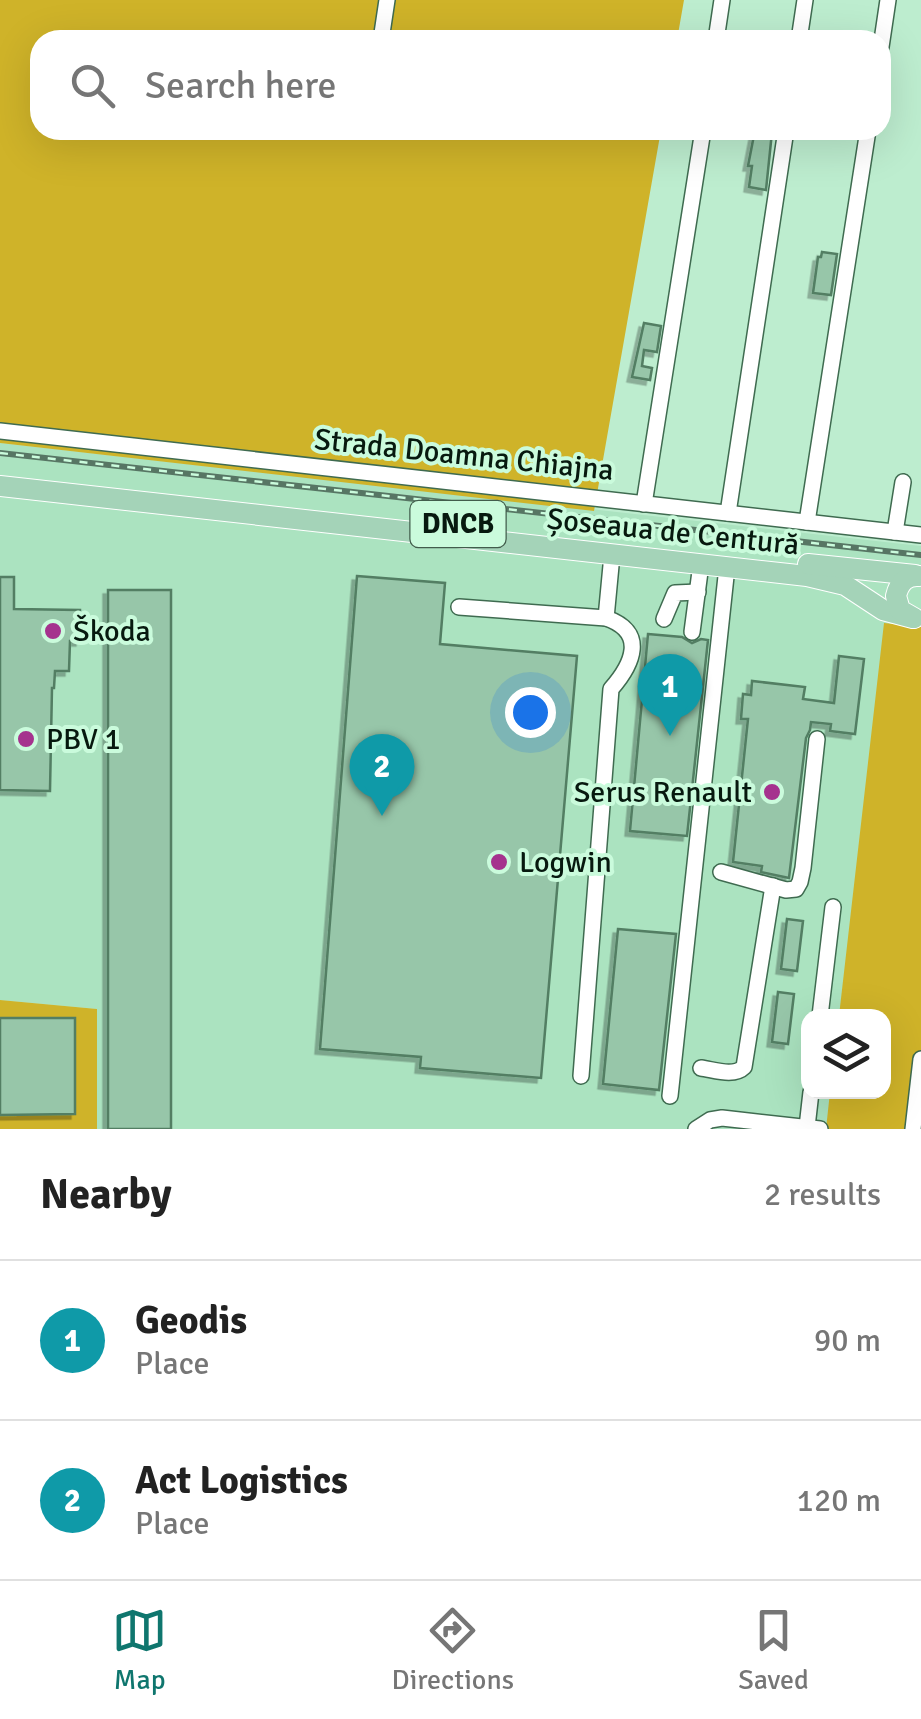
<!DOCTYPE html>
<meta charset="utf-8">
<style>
:root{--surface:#fff;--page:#f2f2f2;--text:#222;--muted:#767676;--line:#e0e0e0;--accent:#0f766e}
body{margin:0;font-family:Signika,sans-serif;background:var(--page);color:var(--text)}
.controls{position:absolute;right:30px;bottom:30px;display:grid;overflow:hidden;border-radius:20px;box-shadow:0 10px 40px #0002}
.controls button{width:90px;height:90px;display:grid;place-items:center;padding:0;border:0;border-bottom:2px solid var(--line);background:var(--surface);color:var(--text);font:50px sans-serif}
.you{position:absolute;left:530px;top:712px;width:35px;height:35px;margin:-25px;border:8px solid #fff;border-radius:50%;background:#1a73e8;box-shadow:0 0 0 15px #1a73e833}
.badge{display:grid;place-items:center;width:65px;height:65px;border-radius:50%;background:var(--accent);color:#fff;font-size:32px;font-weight:700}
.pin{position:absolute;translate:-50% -82px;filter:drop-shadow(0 2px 5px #0008)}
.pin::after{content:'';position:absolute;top:52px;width:35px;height:30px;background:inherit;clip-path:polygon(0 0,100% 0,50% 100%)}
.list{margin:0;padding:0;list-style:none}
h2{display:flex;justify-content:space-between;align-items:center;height:130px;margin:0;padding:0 40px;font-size:42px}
h2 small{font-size:32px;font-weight:400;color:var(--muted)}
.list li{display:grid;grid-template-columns:65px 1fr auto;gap:30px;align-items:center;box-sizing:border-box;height:160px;padding:0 40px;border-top:2px solid var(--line)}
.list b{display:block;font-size:38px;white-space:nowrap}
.list p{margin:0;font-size:32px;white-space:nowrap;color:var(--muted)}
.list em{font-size:32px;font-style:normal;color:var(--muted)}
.icon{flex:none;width:55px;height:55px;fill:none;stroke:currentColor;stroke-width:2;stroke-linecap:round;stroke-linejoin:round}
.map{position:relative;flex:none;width:921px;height:1129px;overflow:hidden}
.search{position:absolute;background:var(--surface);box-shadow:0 10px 40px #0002;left:30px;right:30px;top:30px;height:110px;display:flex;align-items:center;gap:25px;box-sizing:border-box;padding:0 35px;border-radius:30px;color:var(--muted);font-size:38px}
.sheet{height:450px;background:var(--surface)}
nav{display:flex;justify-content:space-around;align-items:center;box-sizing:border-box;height:140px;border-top:2px solid var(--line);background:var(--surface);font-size:28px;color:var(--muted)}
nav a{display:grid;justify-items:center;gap:5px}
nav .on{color:var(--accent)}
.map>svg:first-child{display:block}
</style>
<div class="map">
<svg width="921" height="1129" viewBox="0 0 921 1129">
<defs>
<filter id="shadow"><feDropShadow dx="-4.5" dy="4.5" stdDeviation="0" flood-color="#0004"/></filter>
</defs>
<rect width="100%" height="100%" fill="#bdedcf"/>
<path fill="#abe3c0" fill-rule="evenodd" d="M0,443L921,546V1129H97V1009L0,1000ZM808,1016H884V1092H808Z"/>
<g fill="#cfb329">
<polygon points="0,0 684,0 677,40 40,40 40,130 661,130 594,511 0,443"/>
<polygon points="884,623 921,627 921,1129 826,1129 830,1092 884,1092 884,1016 839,1016"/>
<polygon points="0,1000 97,1009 97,1129 0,1129"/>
</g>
<g fill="#97c6a9" stroke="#527e63" stroke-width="2.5" filter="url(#shadow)">
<polygon points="755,130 772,132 766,190 749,187 752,166 748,166"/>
<polygon points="822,252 837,254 831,295 813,293 818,257 821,257"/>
<polygon points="644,323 661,326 657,352 644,350 642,366 652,368 650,380 632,377"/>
<polygon points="357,576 445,583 440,644 577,656 541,1078 420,1068 421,1057 320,1049"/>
<polygon points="0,577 14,577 14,609 80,610 80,641 70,641 69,671 55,671 54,688 52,688 50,791 0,790"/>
<rect x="108" y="590" width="63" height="539"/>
<polygon points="648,634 682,637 692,643 701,639 708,640 687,836 630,831"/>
<polygon points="839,656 864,659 855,734 830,731 831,724 811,722 810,730 806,738 789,878 761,872 762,866 733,862 748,719 741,719 743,694 751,695 752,681 805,687 803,699 834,703"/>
<polygon points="787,919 803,921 797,971 781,969"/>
<polygon points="618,929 676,934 659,1090 603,1084"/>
<polygon points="778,992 794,994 788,1044 772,1042"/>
<polygon points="0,1018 75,1018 75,1114 0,1115"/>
</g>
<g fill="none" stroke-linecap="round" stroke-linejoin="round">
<defs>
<g id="minor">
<polyline points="381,40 387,0"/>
<polyline points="716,40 722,0"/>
<polyline points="799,40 805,0"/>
<polyline points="881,47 888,0"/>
<polyline points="0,431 921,535"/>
<polyline points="644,504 703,130"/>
<polyline points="728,513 786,130"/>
<polyline points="807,522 868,130"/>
<polyline points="895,532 903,482"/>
<path d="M459,607L606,618C647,632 633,664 611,689L581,1076"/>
<polyline points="606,618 612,555"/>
<polyline points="664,619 675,593 698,592"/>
<polyline points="692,632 701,564"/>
<polyline points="721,872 786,890 796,889 800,882 803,868 817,739"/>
<polyline points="820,1016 833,907"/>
<path d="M701,1068C715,1070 734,1077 744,1067L773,886"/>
<polyline points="670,1096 727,567"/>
<polyline points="807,1127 811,1092"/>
<polyline points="696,1129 710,1120 722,1118 820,1129"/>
<polyline points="913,1129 921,1059"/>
</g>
<g id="major">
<polyline points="0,486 807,576 845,585 883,610 913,618"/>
<polyline points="808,564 915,575"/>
<path d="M914,618L900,610L896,596C899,583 906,575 919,576"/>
</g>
</defs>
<use href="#minor" stroke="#3f6b50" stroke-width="18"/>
<use href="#major" stroke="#fff" stroke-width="22"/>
<use href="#minor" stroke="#fff" stroke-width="15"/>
<use href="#major" stroke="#a4d3b8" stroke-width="20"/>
<defs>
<polyline id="rail" points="0,453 921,555"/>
</defs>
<use href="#rail" stroke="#577664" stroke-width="6"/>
<use href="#rail" stroke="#cafbdc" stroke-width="2.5" stroke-dasharray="8" stroke-linecap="butt"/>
</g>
<g fill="#a5338e" stroke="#cafbdc" stroke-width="4">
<circle cx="53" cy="631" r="10"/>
<circle cx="26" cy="739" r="10"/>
<circle cx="772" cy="792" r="10"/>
<circle cx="499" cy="862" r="10"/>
</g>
<g text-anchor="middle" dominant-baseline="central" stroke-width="8" stroke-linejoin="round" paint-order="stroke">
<rect fill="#cafbdc" stroke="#425d4c" stroke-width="2.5" x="410.5" y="501" width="95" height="46" rx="8"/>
<g font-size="28" font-weight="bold" fill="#07190f">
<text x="458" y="524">DNCB</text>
</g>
<g font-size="30" fill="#07190f" stroke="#cafbdc">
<text transform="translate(464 455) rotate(6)">Strada Doamna Chiajna</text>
<text transform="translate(673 532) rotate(6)">Șoseaua de Centură</text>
</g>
<g font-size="30" fill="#07190f" stroke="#cafbdc" text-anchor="start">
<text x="73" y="631">Škoda</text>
<text x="46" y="739">PBV 1</text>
<text x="752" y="792" text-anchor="end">Serus Renault</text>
<text x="519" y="862">Logwin</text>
</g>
</g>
</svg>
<div class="controls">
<button><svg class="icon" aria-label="layers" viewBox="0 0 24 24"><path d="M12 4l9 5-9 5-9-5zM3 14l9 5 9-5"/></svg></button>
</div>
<div class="you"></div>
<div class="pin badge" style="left:670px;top:736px;background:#0f9aa8">1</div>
<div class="pin badge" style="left:382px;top:816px;background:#0f9aa8">2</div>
<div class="search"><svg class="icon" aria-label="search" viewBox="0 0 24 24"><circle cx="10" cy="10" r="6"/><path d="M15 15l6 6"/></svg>Search here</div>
</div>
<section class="sheet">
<h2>Nearby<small>2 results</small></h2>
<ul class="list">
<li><span class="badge" style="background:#0f9aa8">1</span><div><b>Geodis</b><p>Place</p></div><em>90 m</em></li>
<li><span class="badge" style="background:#0f9aa8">2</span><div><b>Act Logistics</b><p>Place</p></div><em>120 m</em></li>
</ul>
</section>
<nav>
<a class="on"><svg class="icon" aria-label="map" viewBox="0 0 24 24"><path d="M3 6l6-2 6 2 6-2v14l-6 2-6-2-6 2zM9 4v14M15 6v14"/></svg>Map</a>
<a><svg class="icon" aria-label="directions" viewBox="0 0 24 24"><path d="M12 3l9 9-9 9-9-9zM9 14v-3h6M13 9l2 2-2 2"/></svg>Directions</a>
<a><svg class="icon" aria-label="saved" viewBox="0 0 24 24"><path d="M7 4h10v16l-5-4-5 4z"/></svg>Saved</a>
</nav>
